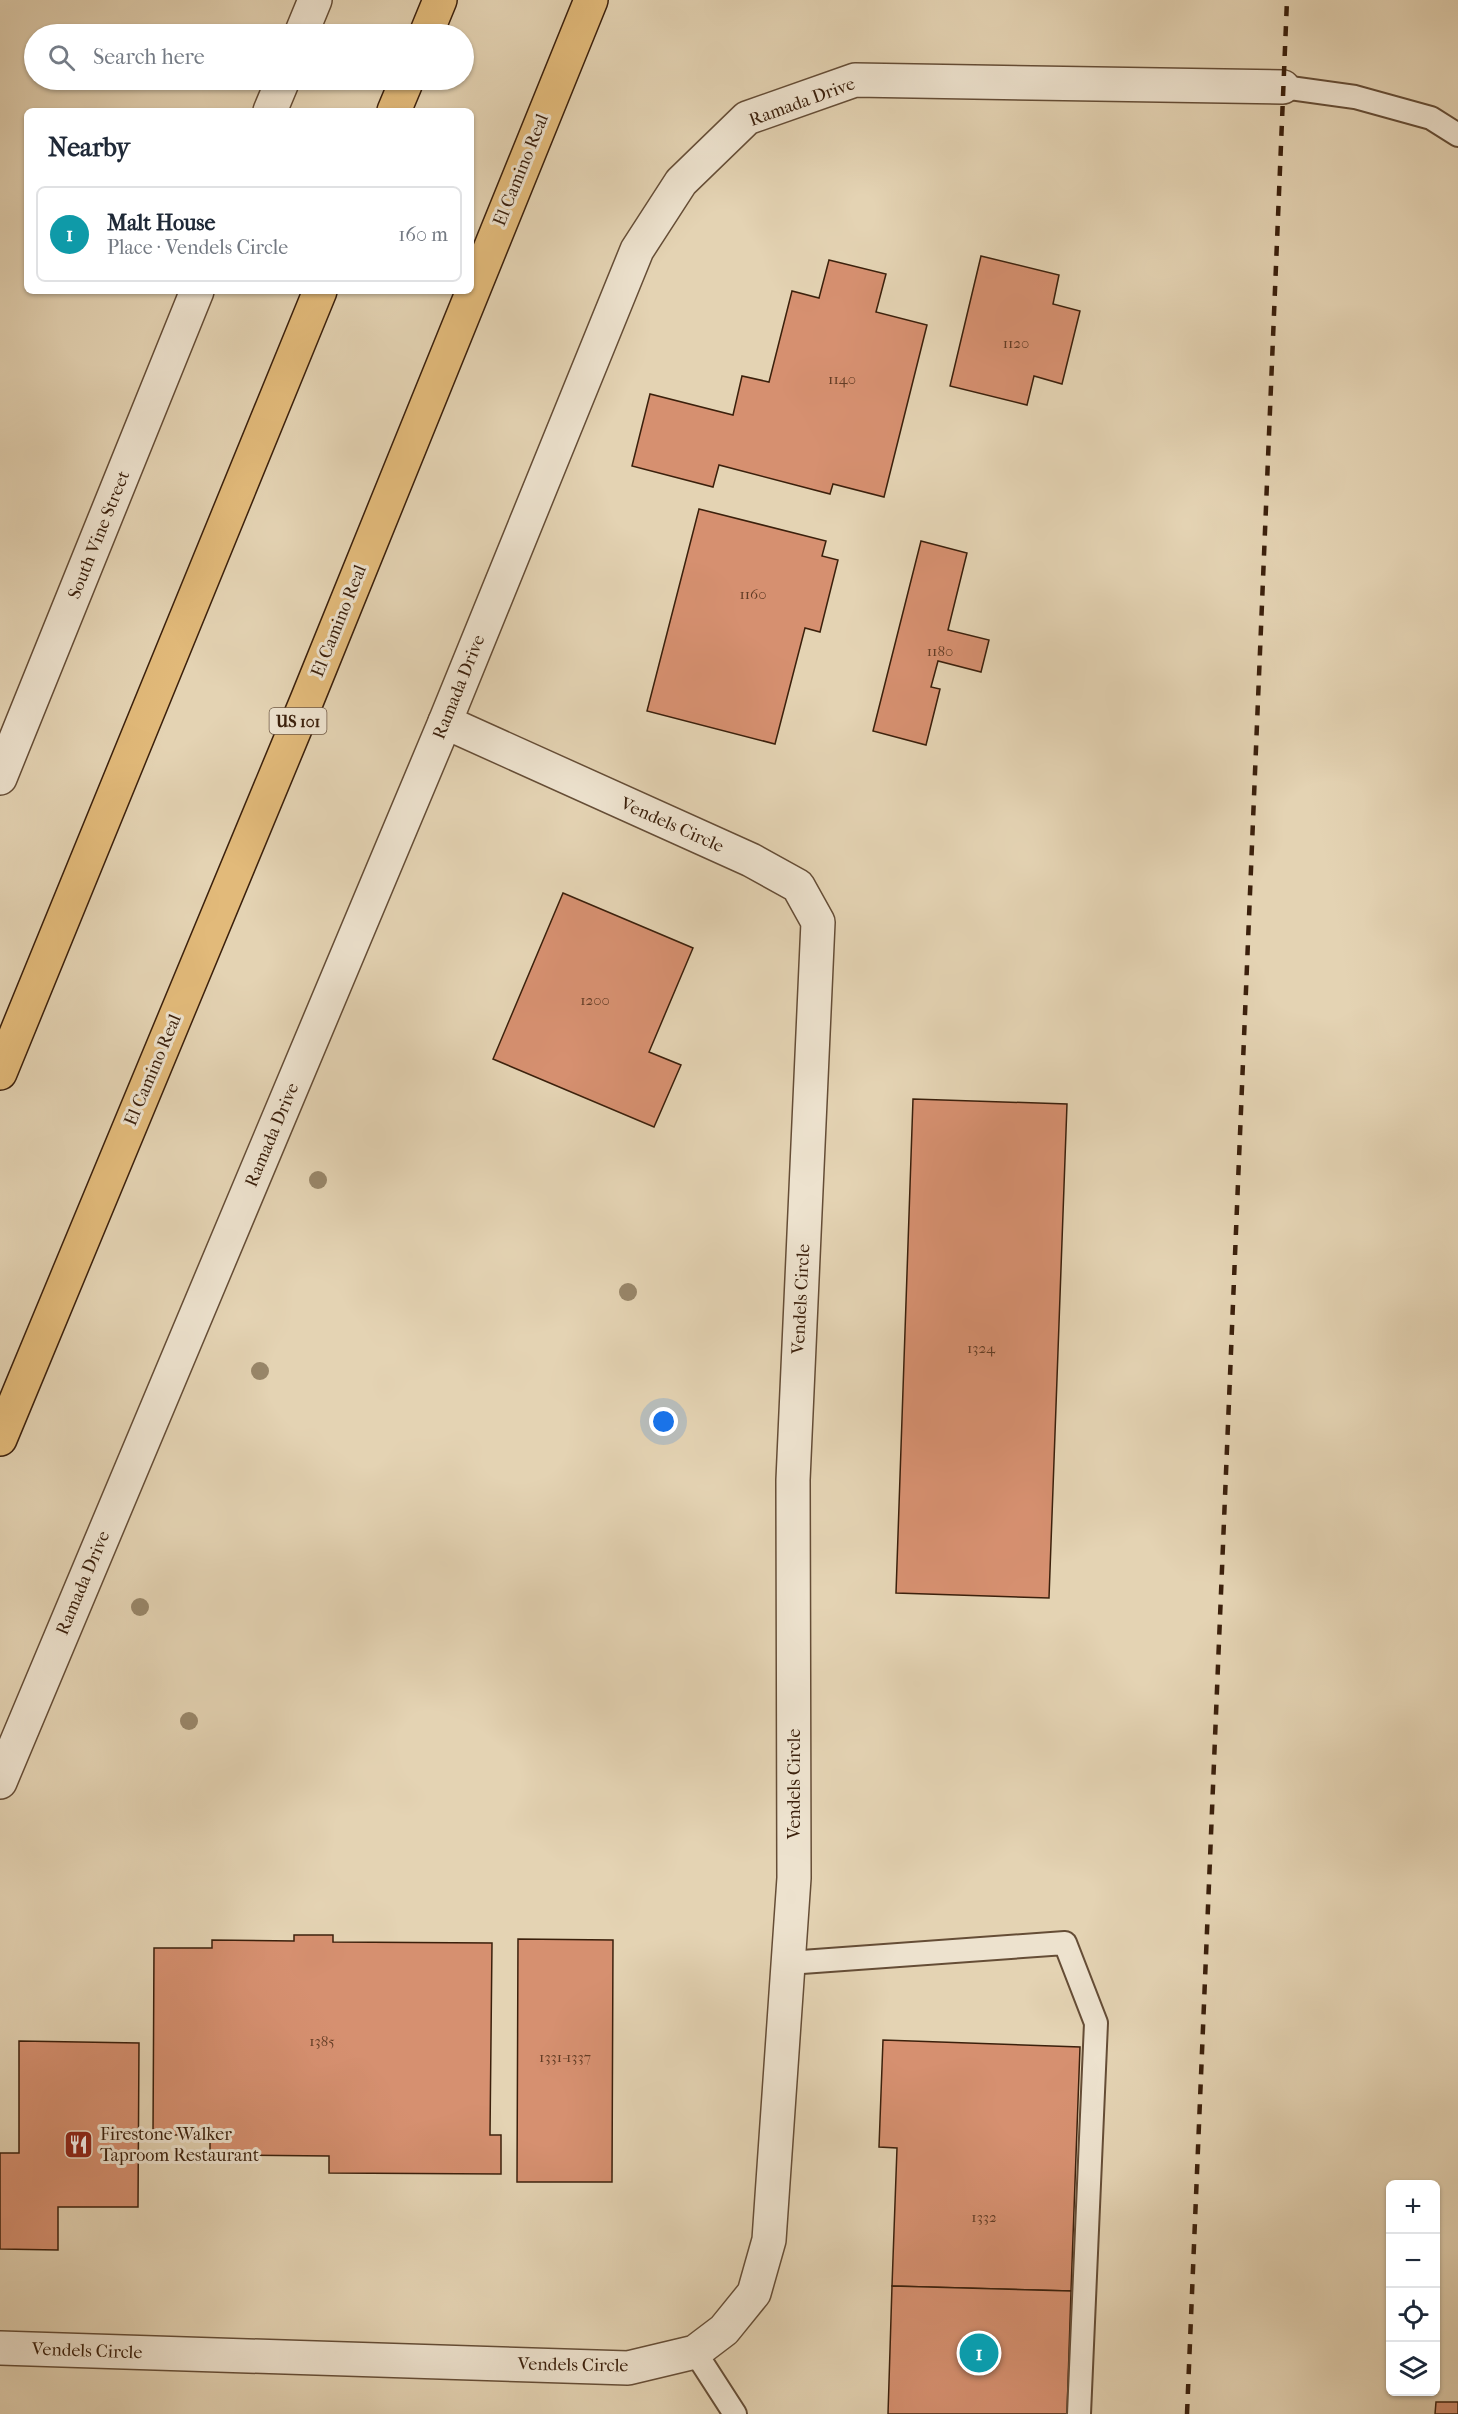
<!DOCTYPE html>
<meta charset="utf-8">
<style>
:root{--surface:#fff;--page:#f2f2f3;--text:#1f2937;--muted:#747a83;--line:#e0e1e3;--accent:#0f766e}
body{margin:0;font-family:"IM FELL French Canon",serif;background:var(--page);color:var(--text)}
.controls{position:absolute;right:18px;bottom:18px;display:grid;overflow:hidden;border-radius:9px;box-shadow:0 2px 4px #0004}
.controls button{width:54px;height:54px;display:grid;place-items:center;padding:0;border:0;border-bottom:2px solid var(--line);background:var(--surface);color:var(--text);font:30px sans-serif}
.you{position:absolute;left:664px;top:1422px;width:21px;height:21px;margin:-15px;border:4px solid #fff;border-radius:50%;background:#1a73e8;box-shadow:0 0 0 9px #1a73e833}
.badge{display:grid;place-items:center;width:39px;height:39px;border-radius:50%;background:var(--accent);color:#fff;font-size:20px;font-weight:700}
.pin{position:absolute;translate:-50% -50%;border:3px solid #fff;box-shadow:0 2px 6px #0006}
.list{margin:0;padding:0;list-style:none}
h2{display:flex;justify-content:space-between;align-items:center;height:78px;margin:0;padding:0 24px;font-size:26px}
h2 small{font-size:20px;font-weight:400;color:var(--muted)}
.list li{display:grid;grid-template-columns:39px 1fr auto;gap:18px;align-items:center;box-sizing:border-box;height:96px;margin:0 12px 12px;padding:0 12px;border:2px solid var(--line);border-radius:9px}
.list b{display:block;font-size:22px;white-space:nowrap}
.list p{margin:0;font-size:20px;white-space:nowrap;color:var(--muted)}
.list em{font-size:20px;font-style:normal;color:var(--muted)}
.icon{flex:none;width:33px;height:33px;fill:none;stroke:currentColor;stroke-width:2;stroke-linecap:round;stroke-linejoin:round}
.map{position:relative;flex:none;width:1458px;height:2414px;overflow:hidden}
.search{position:absolute;background:var(--surface);box-shadow:0 2px 4px #0004;left:24px;top:24px;width:450px;height:66px;display:flex;align-items:center;gap:15px;box-sizing:border-box;padding:0 21px;border-radius:33px;color:var(--muted);font-size:22px}
.panel{position:absolute;background:var(--surface);box-shadow:0 2px 4px #0004;left:24px;top:108px;width:450px;height:186px;border-radius:9px}
.map>svg:first-child{display:block}
</style>
<div class="map">
<svg width="1458" height="2414" viewBox="0 0 1458 2414">
<rect width="100%" height="100%" fill="#e4d3b3"/>
<filter id="stains"><feTurbulence type="fractalNoise" baseFrequency=".00333" numOctaves="4"/><feColorMatrix values="0 0 0 0 .2 0 0 0 0 .09 0 0 0 0 .02 0 0 0 .5 -.17"/></filter>
<radialGradient id="worn" r=".72"><stop offset=".6" stop-color="#630" stop-opacity="0"/><stop offset="1" stop-color="#630" stop-opacity=".3"/></radialGradient>
<g fill="#d69070" stroke="#3b200c" stroke-width="1.5">
<polygon points="981,256 1059,275 1053,304 1080,311 1062,384 1034,376 1027,405 950,386"/>
<polygon points="829,260 886,274 876,312 927,325 884,497 833,484 830,494 719,465 713,487 632,466 650,394 733,415 742,376 769,382 792,291 819,298"/>
<polygon points="699,509 826,541 822,556 838,560 820,632 805,628 775,744 647,711"/>
<polygon points="921,541 967,553 948,630 989,640 981,672 938,661 931,687 940,689 926,745 873,731"/>
<polygon points="563,893 693,948 649,1052 681,1065 654,1127 493,1059"/>
<polygon points="913,1099 1067,1104 1049,1598 896,1593"/>
<polygon points="294,1935 333,1935 333,1942 492,1943 490,2135 501,2135 501,2174 329,2173 329,2156 210,2155 210,2135 153,2135 154,1948 212,1948 212,1940 294,1941"/>
<polygon points="518,1939 613,1940 612,2182 517,2182"/>
<polygon points="883,2040 1080,2047 1071,2291 892,2286 897,2148 879,2147"/>
<polygon points="19,2041 139,2043 138,2207 58,2207 58,2250 0,2249 0,2153 19,2153"/>
<polygon points="892,2286 1071,2291 1067,2414 888,2414"/>
<polygon points="1436,2402 1458,2402 1458,2414 1435,2414"/>
</g>
<g fill="none" stroke-linecap="round" stroke-linejoin="round">
<defs>
<g id="service">
<polyline points="1283,87 1355,97 1431,118 1458,135"/>
<polyline points="788,1963 1065,1943 1096,2023 1079,2414"/>
<polyline points="695,2352 735,2414"/>
</g>
<polyline id="minor" points="0,2348 628,2368 695,2352 724,2330 754,2293 769,2240 794,1878 793,1480 818,922 798,886 751,860 445,722"/>
<g id="tertiary">
<polyline points="301,34 315,0"/>
<polyline points="270,111 283,80"/>
<polyline points="0,778 197,291"/>
<polyline points="0,1782 445,722 637,250 681,182 747,118 855,80 1283,87"/>
</g>
<g id="motorway">
<polyline points="426,34 440,0"/>
<polyline points="394,111 407,80"/>
<polyline points="0,1073 320,291"/>
<polyline points="0,1439 307,700 591,0"/>
</g>
</defs>
<use href="#service" stroke="#654d36" stroke-width="26"/>
<use href="#minor" stroke="#654d36" stroke-width="36"/>
<use href="#tertiary" stroke="#654d36" stroke-width="36"/>
<use href="#motorway" stroke="#3b200c" stroke-width="36"/>
<use href="#service" stroke="#ede2ce" stroke-width="22"/>
<use href="#minor" stroke="#ede2ce" stroke-width="33"/>
<use href="#tertiary" stroke="#ede2ce" stroke-width="33"/>
<use href="#motorway" stroke="#e2ba7a" stroke-width="33"/>
<polyline stroke="#3b200c" stroke-width="4.5" stroke-dasharray="10 10" stroke-linecap="butt" points="1187,2414 1287,0"/>
</g>
<g fill="#988669">
<circle cx="318" cy="1180" r="9"/>
<circle cx="628" cy="1292" r="9"/>
<circle cx="260" cy="1371" r="9"/>
<circle cx="140" cy="1607" r="9"/>
<circle cx="189" cy="1721" r="9"/>
</g>
<defs>
<symbol id="restaurant-square" viewBox="-11 -11 22 22"><rect x="-9" y="-9" width="18" height="18" rx="4" fill="#8f2418" stroke="#ede2ce"/><path d="M-5-6h1v4h1v-4h1v4h1v-4h1v5L-1.5 .5V6h-2V.5L-5-1ZM5-6V6H3V1.5H1.5Q1.5-4 5-6Z" fill="#fff"/></symbol>
</defs>
<g fill-rule="evenodd">
<use href="#restaurant-square" x="62" y="2128" width="33" height="33"/>
</g>
<g text-anchor="middle" dominant-baseline="central" stroke-width="6" stroke-linejoin="round" paint-order="stroke">
<g font-size="15" fill="#623c25">
<text x="1016" y="343">1120</text>
<text x="842" y="379">1140</text>
<text x="753" y="594">1160</text>
<text x="940" y="651">1180</text>
<text x="595" y="1000">1200</text>
<text x="981" y="1348">1324</text>
<text x="322" y="2041">1385</text>
<text x="565" y="2057">1331-1337</text>
<text x="984" y="2217">1332</text>
</g>
<rect fill="#ede2ce" stroke="#705a46" stroke-width="1.5" x="269.5" y="708" width="57" height="26" rx="4.5"/>
<g font-size="16" font-weight="bold" fill="#3b200c">
<text x="298" y="721">US 101</text>
</g>
<g font-size="18" fill="#3b200c" stroke="#ede2ce">
<text transform="translate(802 102) rotate(-20)">Ramada Drive</text>
<text transform="translate(521 170) rotate(-68)">El Camino Real</text>
<text transform="translate(99 535) rotate(-68)">South Vine Street</text>
<text transform="translate(339 621) rotate(-68)">El Camino Real</text>
<text transform="translate(459 687) rotate(-68)">Ramada Drive</text>
<text transform="translate(672 825) rotate(24)">Vendels Circle</text>
<text transform="translate(153 1070) rotate(-67)">El Camino Real</text>
<text transform="translate(272 1135) rotate(-67)">Ramada Drive</text>
<text transform="translate(801 1299) rotate(-87)">Vendels Circle</text>
<text transform="translate(83 1583) rotate(-67)">Ramada Drive</text>
<text transform="translate(794 1784) rotate(-90)">Vendels Circle</text>
<text transform="translate(87 2351) rotate(2)">Vendels Circle</text>
<text transform="translate(573 2365) rotate(1)">Vendels Circle</text>
</g>
<g font-size="18" fill="#3b200c" stroke="#ede2ce" text-anchor="start">
<text x="100" y="2134">Firestone Walker<tspan x="100" dy="21">Taproom Restaurant</tspan></text>
</g>
</g>
<rect width="100%" height="100%" filter="url(#stains)"/>
<rect width="100%" height="100%" fill="url(#worn)"/>
</svg>
<div class="controls">
<button>+</button>
<button>−</button>
<button><svg class="icon" aria-label="locate" viewBox="0 0 24 24"><circle cx="12" cy="12" r="6"/><path d="M12 2v4M12 18v4M2 12h4M18 12h4"/></svg></button>
<button><svg class="icon" aria-label="layers" viewBox="0 0 24 24"><path d="M12 4l9 5-9 5-9-5zM3 14l9 5 9-5"/></svg></button>
</div>
<div class="you"></div>
<div class="pin badge" style="left:979px;top:2353px;background:#0f9aa8">1</div>
<div class="search"><svg class="icon" aria-label="search" viewBox="0 0 24 24"><circle cx="10" cy="10" r="6"/><path d="M15 15l6 6"/></svg>Search here</div>
<section class="panel">
<h2>Nearby<small></small></h2>
<ul class="list">
<li><span class="badge" style="background:#0f9aa8">1</span><div><b>Malt House</b><p>Place · Vendels Circle</p></div><em>160 m</em></li>
</ul>
</section>
</div>
